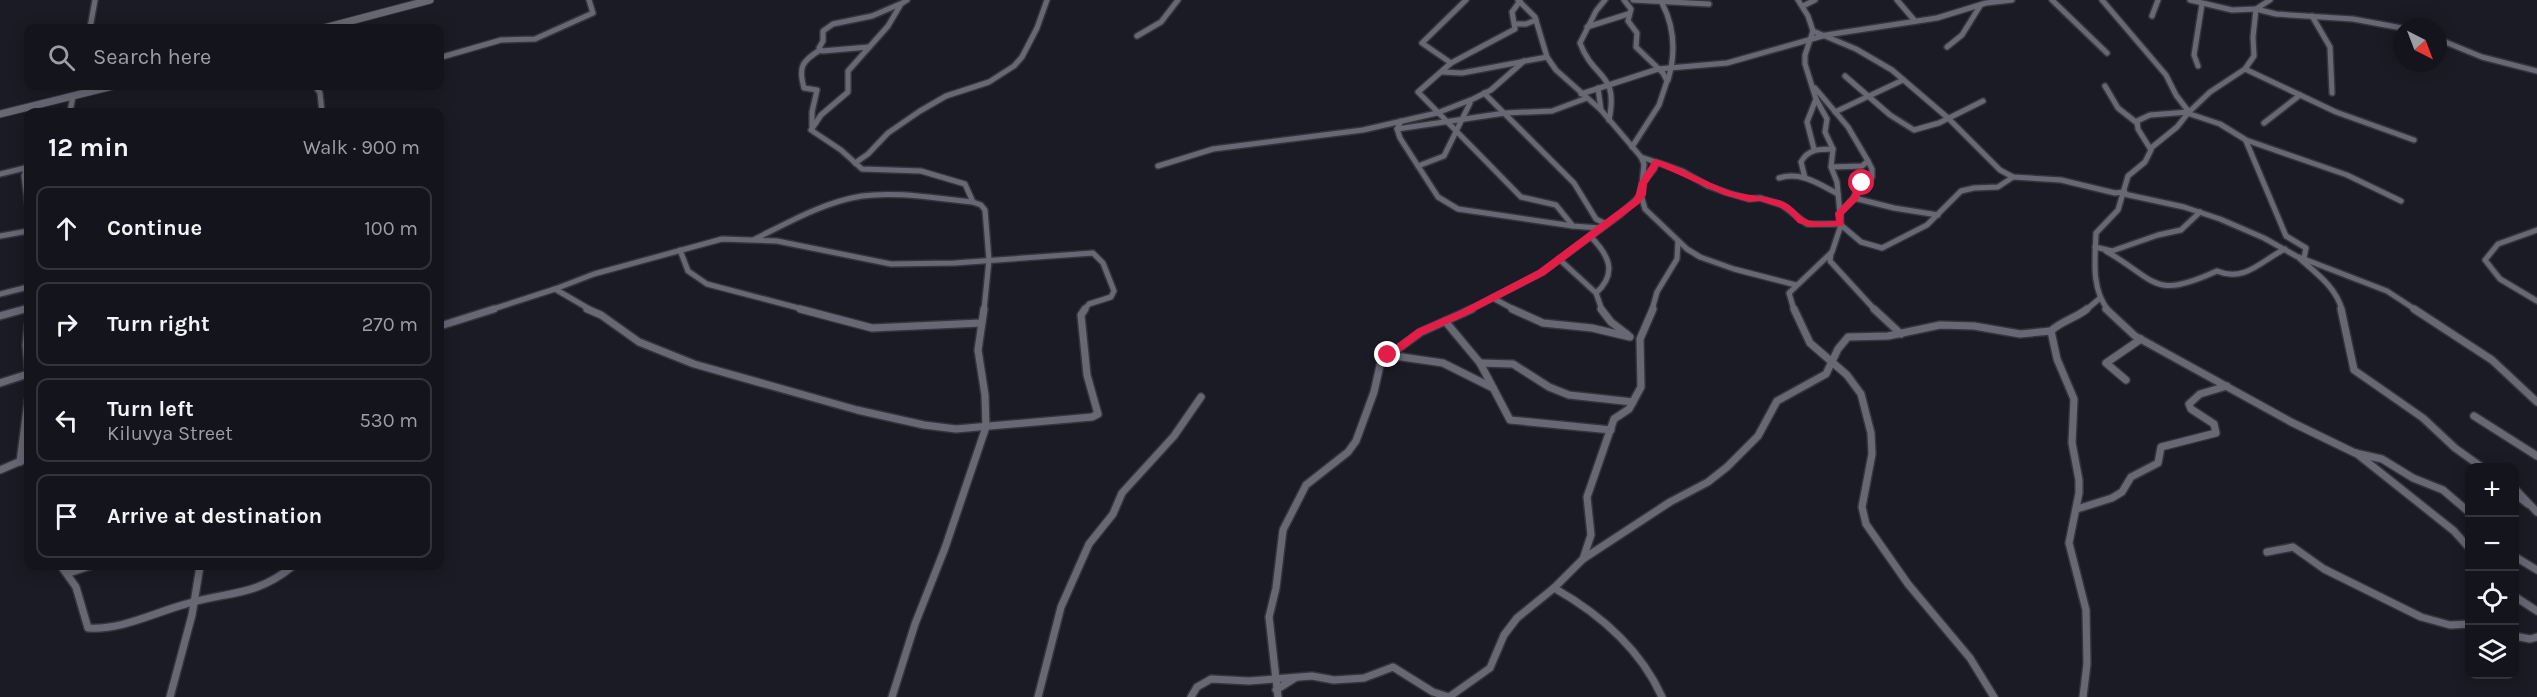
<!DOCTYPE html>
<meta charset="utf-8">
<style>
:root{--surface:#14141c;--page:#212129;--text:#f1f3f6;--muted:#9d9ea3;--line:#33333b}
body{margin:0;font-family:Karla,sans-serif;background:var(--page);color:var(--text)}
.controls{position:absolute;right:18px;bottom:18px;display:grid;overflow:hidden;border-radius:12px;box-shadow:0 3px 15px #0003}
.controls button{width:54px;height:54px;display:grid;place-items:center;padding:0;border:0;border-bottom:2px solid var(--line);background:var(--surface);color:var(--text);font:30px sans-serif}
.compass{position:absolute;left:2393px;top:18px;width:54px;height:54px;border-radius:50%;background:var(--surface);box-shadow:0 3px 15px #0003;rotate:138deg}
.stop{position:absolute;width:18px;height:18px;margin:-14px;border:4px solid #e11d48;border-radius:50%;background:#fff}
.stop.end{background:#e11d48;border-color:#fff;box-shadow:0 2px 6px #0008}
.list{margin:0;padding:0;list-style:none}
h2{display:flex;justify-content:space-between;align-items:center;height:78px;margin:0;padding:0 24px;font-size:26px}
h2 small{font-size:20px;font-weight:400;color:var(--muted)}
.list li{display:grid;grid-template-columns:39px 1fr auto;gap:18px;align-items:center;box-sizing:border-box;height:84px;margin:0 12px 12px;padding:0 12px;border:2px solid var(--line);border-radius:12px}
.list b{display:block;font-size:22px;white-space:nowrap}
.list p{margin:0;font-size:20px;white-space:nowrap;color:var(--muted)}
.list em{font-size:20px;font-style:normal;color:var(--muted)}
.icon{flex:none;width:33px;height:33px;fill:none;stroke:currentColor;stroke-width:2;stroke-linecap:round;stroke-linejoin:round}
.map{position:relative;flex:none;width:2537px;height:697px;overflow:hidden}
.search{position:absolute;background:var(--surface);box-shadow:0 3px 15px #0003;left:24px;top:24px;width:420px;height:66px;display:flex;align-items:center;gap:15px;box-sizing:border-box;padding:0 21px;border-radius:12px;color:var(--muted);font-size:22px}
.panel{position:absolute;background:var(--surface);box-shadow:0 3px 15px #0003;left:24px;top:108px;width:420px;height:462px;border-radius:12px}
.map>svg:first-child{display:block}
</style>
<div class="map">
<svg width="2537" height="697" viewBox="0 0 2537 697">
<rect width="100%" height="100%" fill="#1a1b25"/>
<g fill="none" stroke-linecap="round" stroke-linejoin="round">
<defs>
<g id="minor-far1">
<polyline points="907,0 901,4 888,26 848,71 848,92 821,115 811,130 841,150 862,169 921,171 965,184 973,202"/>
<polyline points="1518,0 1535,17 1547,57 1556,70 1601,110 1641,157 1644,164 1641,195 1645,209 1687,249 1700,257 1734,269 1796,285"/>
<path d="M1605,0L1596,11L1580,43C1594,81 1619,71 1609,120"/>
<polyline points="1624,0 1631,9 1628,21 1637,33 1636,47 1663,73 1667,81 1659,105 1632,147"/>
<polyline points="1633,0 1709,4"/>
<polyline points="1897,0 1915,21"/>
<polyline points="2052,0 2107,53"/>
<polyline points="2102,0 2166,75 2176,95 2189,112 2177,127 2151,148"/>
<polyline points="2190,0 2232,10 2256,9 2276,14 2353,19 2402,28"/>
<polyline points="1520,1 1512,12 1515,29 1451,63 1418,92 1521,197 1556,205 1573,226 1599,228"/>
<path d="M1662,3C1675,28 1676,53 1668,80"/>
<polyline points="1803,6 1815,0"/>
<polyline points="2152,16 2158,0"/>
<polyline points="2312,16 2330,47 2332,93"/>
<polyline points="1515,24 1526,24 1536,20"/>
<polyline points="1587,27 1628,14"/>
<polyline points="90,28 95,0"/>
<polyline points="1813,31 1856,49 1892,70 1948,118 2000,170 2013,177 2061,180 2115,193 2125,192"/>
<polyline points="1137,36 1161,22 1178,0"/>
<polyline points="2438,39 2482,57 2537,71"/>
<polyline points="869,47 822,51 819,48 823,41 823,31 833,24 872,16 900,4"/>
<polyline points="1947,47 1962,35 1980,6"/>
<polyline points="442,57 501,40 535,39 593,13 589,0"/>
<polyline points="1451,63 1422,43 1466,0"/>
<polyline points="2198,66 2194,55 2202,4"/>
<polyline points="2245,69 2336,112 2414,140"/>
<polyline points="1442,72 1462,73 1547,57"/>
<polyline points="1845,76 1890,115 1914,130 1939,123 1983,101"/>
<polyline points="315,86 320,93 322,112"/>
<polyline points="2105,86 2118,108 2137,123"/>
<polyline points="1598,88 1601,110"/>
<polyline points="1815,88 1848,127 1868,161 1862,166 1831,167"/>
<polyline points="1484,93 1574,183 1596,219 1606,224"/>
<polyline points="1581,94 1658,69 1727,63 1826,35 1937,18 1986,3 2012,0"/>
<polyline points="70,112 73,96"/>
<polyline points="1835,112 1903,80"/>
<polyline points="2187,113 2220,124 2246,140 2347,175 2401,201"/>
<polyline points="1401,121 1397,129 1400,138 1438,197 1458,209 1573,226"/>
<polyline points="2264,123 2300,95"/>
<path d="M812,126V112L817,90L804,88C798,67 802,61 820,50"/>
<polyline points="1397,129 1505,113 1552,111 1587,98"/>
<polyline points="2246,141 2286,236 2306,248 2304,258"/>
<polyline points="1814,149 1807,122 1816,99"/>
<polyline points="1641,157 1682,171 1708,186 1728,193 1749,199 1760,198 1782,205 1807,224 1840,224"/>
<polyline points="28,163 24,176 28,207"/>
<polyline points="855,163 868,154 888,133 920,111 946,96 989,82 1014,66 1022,57 1037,28 1047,0"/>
<polyline points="1158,166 1213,149 1363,130 1437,113 1473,99 1491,90 1524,61"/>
<polyline points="1418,166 1444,156 1470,103"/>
<polyline points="0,174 25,168"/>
<path d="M1779,178C1801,171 1819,184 1838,194"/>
<path d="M1805,178L1801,162C1808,149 1819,149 1833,149"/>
<polyline points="1642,183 1654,169 1655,162"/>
<polyline points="2124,194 2184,207 2220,219 2264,238 2296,256 2387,291 2416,310"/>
<polyline points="1854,198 1858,187 1872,177 1872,169 1868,161"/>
<polyline points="1840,213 1854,198 1894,208 1938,215"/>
<polyline points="1841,225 1861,242 1882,248 1927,225 1961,191 1974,188 1998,187 2013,177"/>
<polyline points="2537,230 2498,244 2485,260 2500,279 2537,301"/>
<polyline points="0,236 28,231"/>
<path d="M1590,236C1609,255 1618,273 1596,293"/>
<path d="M755,239C789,222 824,202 862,196C899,191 937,199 973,202L981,205L985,210L989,260L984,310"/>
<polyline points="2095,247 2112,251 2158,235 2181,230 2200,212"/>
<polyline points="680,250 688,271 707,284 806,310"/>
<path d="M2106,251C2159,282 2153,300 2217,271C2245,283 2262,260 2285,249"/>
<polyline points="1831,253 1830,261 1875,310"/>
<path d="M2299,258C2316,273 2336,287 2342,310"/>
<polyline points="1559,259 1596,293 1602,310"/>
<polyline points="555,289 591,310"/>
<polyline points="555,289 594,274 722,239 777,241 891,264 955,263 1093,253 1103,263 1114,291 1111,297 1089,304 1084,310"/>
<polyline points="0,294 28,287"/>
<polyline points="1493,298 1515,310"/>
<polyline points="20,310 28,308"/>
<polyline points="490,310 555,289"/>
<polyline points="1469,310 1541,273 1620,215 1641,195"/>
<polyline points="1652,310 1657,292 1677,259 1678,241"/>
<polyline points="1794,310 1789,293 1832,252 1841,225 1837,182 1831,167 1833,149 1825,132 1827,119 1816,99 1805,64 1805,55 1813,31 1808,16 1798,0"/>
<polyline points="2086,310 2099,299"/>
<path d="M2108,310C2091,288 2095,260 2096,233L2118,210L2128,176L2145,162L2151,150L2138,129L2137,121L2150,115L2189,112L2210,92L2245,69L2254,56L2253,37L2256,9L2270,0"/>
</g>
<g id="minor">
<polyline points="587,309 601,315 639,342 694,364 857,410 924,425 956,429 1092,417 1098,414 1087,375 1081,315 1085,309"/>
<polyline points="800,309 872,328 981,323"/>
<polyline points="1512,309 1543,323 1592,328 1630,337"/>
<polyline points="1601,309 1611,322 1628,335"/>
<polyline points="1794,309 1810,343 1847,375 1861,394 1871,433 1872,454 1862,507 1866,524 1908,584 1970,658 1994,697"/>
<polyline points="1874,309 1901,334"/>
<polyline points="2106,309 2135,336 2291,422 2355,453 2382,459 2413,478 2443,490 2470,513"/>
<polyline points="2341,309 2354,370 2423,418 2455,448 2483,468"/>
<polyline points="2414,309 2492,360 2537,402"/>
<polyline points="0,316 25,309"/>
<polyline points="1445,321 1480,363 1510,420 1611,430"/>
<polyline points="28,325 26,345 28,367"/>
<polyline points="440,326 494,309"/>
<polyline points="1388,355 1443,363 1493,388"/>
<polyline points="1480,363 1513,364 1549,387 1569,395 1633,402"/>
<polyline points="2126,380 2106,363 2141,339"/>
<polyline points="0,383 28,374"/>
<polyline points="2474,416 2537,456"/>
<polyline points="2356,453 2454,531 2470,549"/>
<polyline points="20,462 28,401"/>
<polyline points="0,470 28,458"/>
<polyline points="2514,488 2537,512"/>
<polyline points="2514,493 2528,504"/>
<polyline points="2077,509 2112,498 2122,492 2131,477 2158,463 2161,447 2216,433 2214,424 2191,409 2189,404 2200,394 2227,386"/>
<polyline points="2267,552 2293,547 2324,569 2421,617 2450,625 2470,624"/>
<polyline points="2514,556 2537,570"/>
<polyline points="1583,559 1591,535 1587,497 1614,419 1629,409 1641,387 1640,339 1653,309"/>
<path d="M61,566L76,587L88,628C122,630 153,613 186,604C229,591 255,597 293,566"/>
<polyline points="69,573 90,566"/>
<path d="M1554,588C1600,614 1640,648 1662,697"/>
<polyline points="2514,596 2537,611"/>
<polyline points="2514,636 2530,639 2537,637"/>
<polyline points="1276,690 1295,678"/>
<polyline points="170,697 192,615 200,566"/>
<polyline points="892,697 915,624 945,548 986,427 985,395 978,350 984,309"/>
<polyline points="1038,697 1061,607 1089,544 1113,514 1122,493 1174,436 1201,397"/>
<polyline points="1191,697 1197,687 1211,679 1249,681 1312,676 1334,680 1364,678 1393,667 1433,692 1449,697 1490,668 1504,635 1517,618 1554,588 1583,559 1670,502 1708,482 1727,467 1758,436 1777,401 1826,374 1838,349 1848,337 1888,336 1940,325 1974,326 2020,334 2051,331"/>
<polyline points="1278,697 1269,617 1276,588 1283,530 1306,485 1348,452 1356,441 1374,392 1381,361 1421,332 1472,309"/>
<path d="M2083,697L2087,664L2086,610L2069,543L2079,493V480L2072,443L2074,399L2057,359L2051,331C2061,321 2076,318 2087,309"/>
</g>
<g id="tertiary">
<polyline points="324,28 430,0"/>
<polyline points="0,114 113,86"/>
</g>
</defs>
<use href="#minor-far1" stroke="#34353c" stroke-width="8"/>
<use href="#minor" stroke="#34353c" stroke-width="10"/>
<use href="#tertiary" stroke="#34353c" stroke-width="9"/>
<use href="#minor-far1" stroke="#676874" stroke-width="5"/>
<use href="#minor" stroke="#676874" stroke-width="7"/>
<use href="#tertiary" stroke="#676874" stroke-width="7"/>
</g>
<path fill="#e11d48" d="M1656,159C1681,166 1703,181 1728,190C1746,196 1764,195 1782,201C1792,205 1796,212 1804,218C1813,224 1826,221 1836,221L1835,213L1851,196L1858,181L1866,183L1858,200L1844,214L1843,226L1811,227L1798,223L1788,212L1779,207L1760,201L1749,202L1724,195L1659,166L1647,184L1646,195L1639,204L1545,275L1465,316L1424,334L1392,358H1385V353L1417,329L1459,311L1538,270L1633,199C1638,193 1636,187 1640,181C1644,173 1649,168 1653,160Z"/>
</svg>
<div class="controls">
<button>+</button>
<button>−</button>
<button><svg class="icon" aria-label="locate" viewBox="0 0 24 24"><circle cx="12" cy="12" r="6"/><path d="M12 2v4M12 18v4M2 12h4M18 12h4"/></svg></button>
<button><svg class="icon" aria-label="layers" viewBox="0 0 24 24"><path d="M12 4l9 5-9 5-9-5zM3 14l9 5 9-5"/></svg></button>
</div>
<svg class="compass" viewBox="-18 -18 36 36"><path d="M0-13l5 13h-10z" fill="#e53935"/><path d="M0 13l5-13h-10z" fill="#9d9ea3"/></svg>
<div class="stop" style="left:1862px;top:183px"></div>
<div class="stop end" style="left:1388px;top:355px"></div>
<div class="search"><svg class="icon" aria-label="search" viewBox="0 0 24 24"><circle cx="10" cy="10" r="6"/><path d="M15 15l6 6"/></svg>Search here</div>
<section class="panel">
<h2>12 min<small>Walk · 900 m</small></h2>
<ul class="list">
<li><svg class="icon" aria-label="ahead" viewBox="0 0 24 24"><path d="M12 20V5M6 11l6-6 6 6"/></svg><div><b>Continue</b></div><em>100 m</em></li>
<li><svg class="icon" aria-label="right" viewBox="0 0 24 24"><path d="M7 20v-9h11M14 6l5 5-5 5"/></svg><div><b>Turn right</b></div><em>270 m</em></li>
<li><svg class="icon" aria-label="left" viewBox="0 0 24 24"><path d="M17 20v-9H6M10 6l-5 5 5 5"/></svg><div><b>Turn left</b><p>Kiluvya Street</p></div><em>530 m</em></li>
<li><svg class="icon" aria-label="arrive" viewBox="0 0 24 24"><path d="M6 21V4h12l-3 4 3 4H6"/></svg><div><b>Arrive at destination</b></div></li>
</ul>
</section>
</div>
